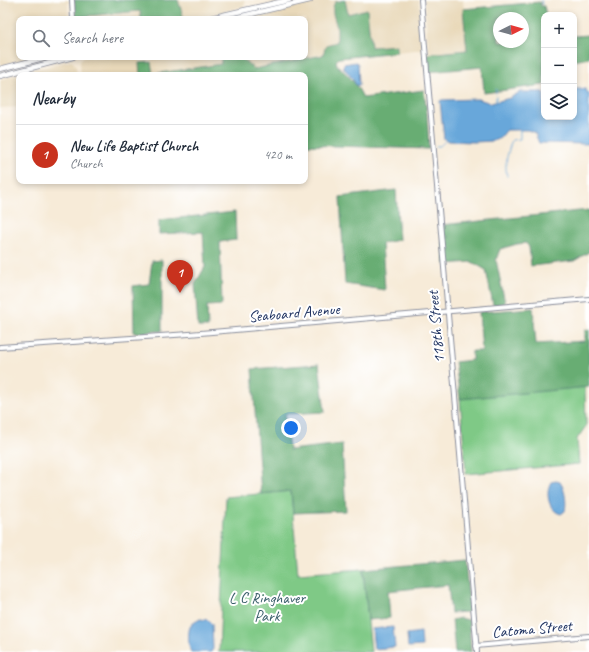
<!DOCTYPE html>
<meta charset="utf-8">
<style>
:root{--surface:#fff;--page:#f2f2f3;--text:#1f2937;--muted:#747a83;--line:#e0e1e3;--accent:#c8321e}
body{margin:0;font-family:Caveat,sans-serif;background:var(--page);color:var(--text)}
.controls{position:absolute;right:12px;top:12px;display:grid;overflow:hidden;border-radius:8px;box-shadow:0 2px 6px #0003}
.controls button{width:36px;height:36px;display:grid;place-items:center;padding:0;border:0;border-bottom:1px solid var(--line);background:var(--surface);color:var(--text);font:20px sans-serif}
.compass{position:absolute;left:493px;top:12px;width:36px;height:36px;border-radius:50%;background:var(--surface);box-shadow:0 2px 6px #0003;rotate:85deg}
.you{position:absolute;left:291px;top:428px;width:14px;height:14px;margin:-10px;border:3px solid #fff;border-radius:50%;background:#1a73e8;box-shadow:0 0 0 6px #1a73e833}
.badge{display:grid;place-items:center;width:26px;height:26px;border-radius:50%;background:var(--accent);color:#fff;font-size:13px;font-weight:700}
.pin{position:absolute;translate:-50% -33px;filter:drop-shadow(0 1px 2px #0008)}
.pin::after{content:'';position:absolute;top:21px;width:14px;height:12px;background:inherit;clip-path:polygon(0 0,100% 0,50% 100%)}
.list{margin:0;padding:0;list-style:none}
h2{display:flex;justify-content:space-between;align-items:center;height:52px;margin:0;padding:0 16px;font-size:17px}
h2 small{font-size:13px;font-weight:400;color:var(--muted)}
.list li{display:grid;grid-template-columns:26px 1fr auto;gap:12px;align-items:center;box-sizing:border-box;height:60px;padding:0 16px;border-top:1px solid var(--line)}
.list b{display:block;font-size:15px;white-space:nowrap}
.list p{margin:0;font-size:13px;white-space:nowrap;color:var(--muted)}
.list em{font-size:13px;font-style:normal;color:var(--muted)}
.icon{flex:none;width:22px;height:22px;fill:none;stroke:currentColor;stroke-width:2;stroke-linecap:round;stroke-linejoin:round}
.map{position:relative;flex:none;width:589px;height:652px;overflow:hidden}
.search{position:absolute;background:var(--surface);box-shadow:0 2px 6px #0003;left:16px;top:16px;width:292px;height:44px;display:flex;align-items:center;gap:10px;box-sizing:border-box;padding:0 14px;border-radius:8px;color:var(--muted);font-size:15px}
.panel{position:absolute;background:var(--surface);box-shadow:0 2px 6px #0003;left:16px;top:72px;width:292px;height:112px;border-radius:8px}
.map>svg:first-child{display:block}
</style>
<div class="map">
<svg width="589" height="652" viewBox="0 0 589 652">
<rect width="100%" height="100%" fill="#fff"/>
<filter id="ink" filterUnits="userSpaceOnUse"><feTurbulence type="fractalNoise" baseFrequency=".025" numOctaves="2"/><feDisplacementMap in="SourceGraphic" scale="8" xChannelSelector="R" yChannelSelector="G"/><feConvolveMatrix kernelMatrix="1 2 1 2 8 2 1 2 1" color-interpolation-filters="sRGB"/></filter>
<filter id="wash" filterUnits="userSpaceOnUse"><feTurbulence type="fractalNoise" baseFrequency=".012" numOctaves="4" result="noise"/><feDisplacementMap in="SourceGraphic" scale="16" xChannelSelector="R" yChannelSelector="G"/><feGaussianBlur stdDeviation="0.9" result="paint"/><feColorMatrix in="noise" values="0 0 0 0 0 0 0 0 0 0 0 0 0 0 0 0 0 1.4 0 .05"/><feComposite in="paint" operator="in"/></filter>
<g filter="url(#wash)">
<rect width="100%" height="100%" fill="#f7ebd8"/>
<g fill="#e9d9ba">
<polygon points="0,0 69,0 68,4 69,19 19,19 19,57 38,57 0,66"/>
<polygon points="178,0 245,0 245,5 243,7 193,19 184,19"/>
<polygon points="324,0 343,0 335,2 333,17 337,28 337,42 323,54 254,69 240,57 305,57 305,19 245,19"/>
<polygon points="345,0 419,0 423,49 397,52 397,45 371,47 367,9 348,14"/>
<polygon points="424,0 463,0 467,50 429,54"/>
<polygon points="140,11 141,19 76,19 76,17"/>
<polygon points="87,57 139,57 140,75 81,75 80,61 82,58"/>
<polygon points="151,57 221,57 221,64 153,74"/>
<polygon points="71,61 74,63 76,67 77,75 19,75 19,107 0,108 0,82 1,80 22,72"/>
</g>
<g fill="#7fc986" stroke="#4d7c72">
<polygon points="585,387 586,426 577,439 579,464 466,474 460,398"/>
<polygon points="291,491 298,574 363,569 371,652 219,652 226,497"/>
</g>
<g fill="#67ad73" stroke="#416e68" fill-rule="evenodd">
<polygon points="74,0 178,0 184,19 141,19 140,11 76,17"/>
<path d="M345,0L348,14L367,9L371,47L397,45V52L339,58L336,61L337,65C348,75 357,84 363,98L424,90L427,113L429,149L305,145V75H140L139,63L151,62L153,74L221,64V57H240L254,69L323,55L326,45L337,42C337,37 337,32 337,28C335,18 330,12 335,2Z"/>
<path d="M540,2L541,6H544L546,15H544V85L484,93L482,67L428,72L427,54L467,50L463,9ZM499,18H523V42H499Z"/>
<polygon points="589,35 589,58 574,61 574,36"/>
<polygon points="396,190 399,240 382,243 385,290 345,284 340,197"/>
<polygon points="589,210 589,252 574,261 531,266 529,247 526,243 517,244 500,249 496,260 505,303 493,305 486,270 472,262 445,264 441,225"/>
<polygon points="235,212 236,240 220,242 222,305 207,306 208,327 198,327 195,284 205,267 203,232 159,234 159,220"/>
<polygon points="162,260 162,331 134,333 133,286 149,284 152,261"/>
<polygon points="533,308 536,344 585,341 585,330 589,330 589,387 460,399 455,362 472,360 472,351 482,351 479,312"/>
<polygon points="319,364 325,412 285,414 289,450 342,444 346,511 293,513 291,491 261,494 252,369"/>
<polygon points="465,560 470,612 451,613 448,585 388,591 390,618 368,620 363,569"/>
<polygon points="460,618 469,620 471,652 455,652 452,620"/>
</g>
<g fill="#67a7da" stroke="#416b9c">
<polygon points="356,62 358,64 359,86 356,85 353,79 343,67 344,64"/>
<polygon points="574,89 585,89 589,94 589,144 542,143 539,143 535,133 528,130 507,130 505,132 500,138 493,141 474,142 448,141 444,139 440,101 442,100 478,99 491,103 510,98 520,92 544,92 544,117 574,117"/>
<path d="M556,481L560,482C565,489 567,502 565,511L561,514C548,511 545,492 551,482Z"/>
<path d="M200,619L208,620L212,624L213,649L211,652H191C188,647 188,631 190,627C192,623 197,621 200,619Z"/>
<polygon points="393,627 395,647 374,649 372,629"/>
<polygon points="421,632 422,646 408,647 407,634"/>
</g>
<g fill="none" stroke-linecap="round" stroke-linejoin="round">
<g stroke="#67a7da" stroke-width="1">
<polyline points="541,0 542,4"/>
<polyline points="496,93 496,89"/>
<polyline points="496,96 496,102"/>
<polyline points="436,146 440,146 446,140"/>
<path d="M507,176C504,163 508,152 512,140L520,139V129"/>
</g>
</g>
</g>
<g filter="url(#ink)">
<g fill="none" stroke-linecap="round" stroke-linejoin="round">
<defs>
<g id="secondary">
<polyline points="72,0 73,19"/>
<polyline points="421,0 477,652"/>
<polyline points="0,347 189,334 589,299"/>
<polyline points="476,646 589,636"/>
</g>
<g id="primary">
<polyline points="206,19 289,0"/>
<polyline points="230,19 310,0"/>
<polyline points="0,69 47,57"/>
<polyline points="0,76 73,57"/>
</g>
</defs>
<use href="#secondary" stroke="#898d9b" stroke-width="6"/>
<use href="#primary" stroke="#898d9b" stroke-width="6"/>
<use href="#secondary" stroke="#fff" stroke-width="4"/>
<use href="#primary" stroke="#fff" stroke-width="4.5"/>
</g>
</g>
<g text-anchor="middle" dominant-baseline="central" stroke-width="4" stroke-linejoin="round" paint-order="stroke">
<g font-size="16" fill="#1b2f5e" stroke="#fff">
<text transform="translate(294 313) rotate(-5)">Seaboard Avenue</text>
<text transform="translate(436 327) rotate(-95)">118th Street</text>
<text transform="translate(532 629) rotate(-5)">Catoma Street</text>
</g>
<g font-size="16" fill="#395d6a" stroke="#fff">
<text x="267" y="598">L C Ringhaver<tspan x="267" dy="18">Park</tspan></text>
</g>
</g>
</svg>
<div class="controls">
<button>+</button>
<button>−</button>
<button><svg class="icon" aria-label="layers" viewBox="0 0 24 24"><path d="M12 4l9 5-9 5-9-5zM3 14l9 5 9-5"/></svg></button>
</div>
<svg class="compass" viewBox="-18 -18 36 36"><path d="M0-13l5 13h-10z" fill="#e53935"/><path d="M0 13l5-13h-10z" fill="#747a83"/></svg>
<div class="you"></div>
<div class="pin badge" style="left:180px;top:293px">1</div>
<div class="search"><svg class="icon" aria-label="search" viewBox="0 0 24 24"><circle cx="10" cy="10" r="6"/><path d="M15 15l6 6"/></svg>Search here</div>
<section class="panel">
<h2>Nearby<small></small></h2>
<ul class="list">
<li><span class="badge">1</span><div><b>New Life Baptist Church</b><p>Church</p></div><em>420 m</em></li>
</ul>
</section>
</div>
